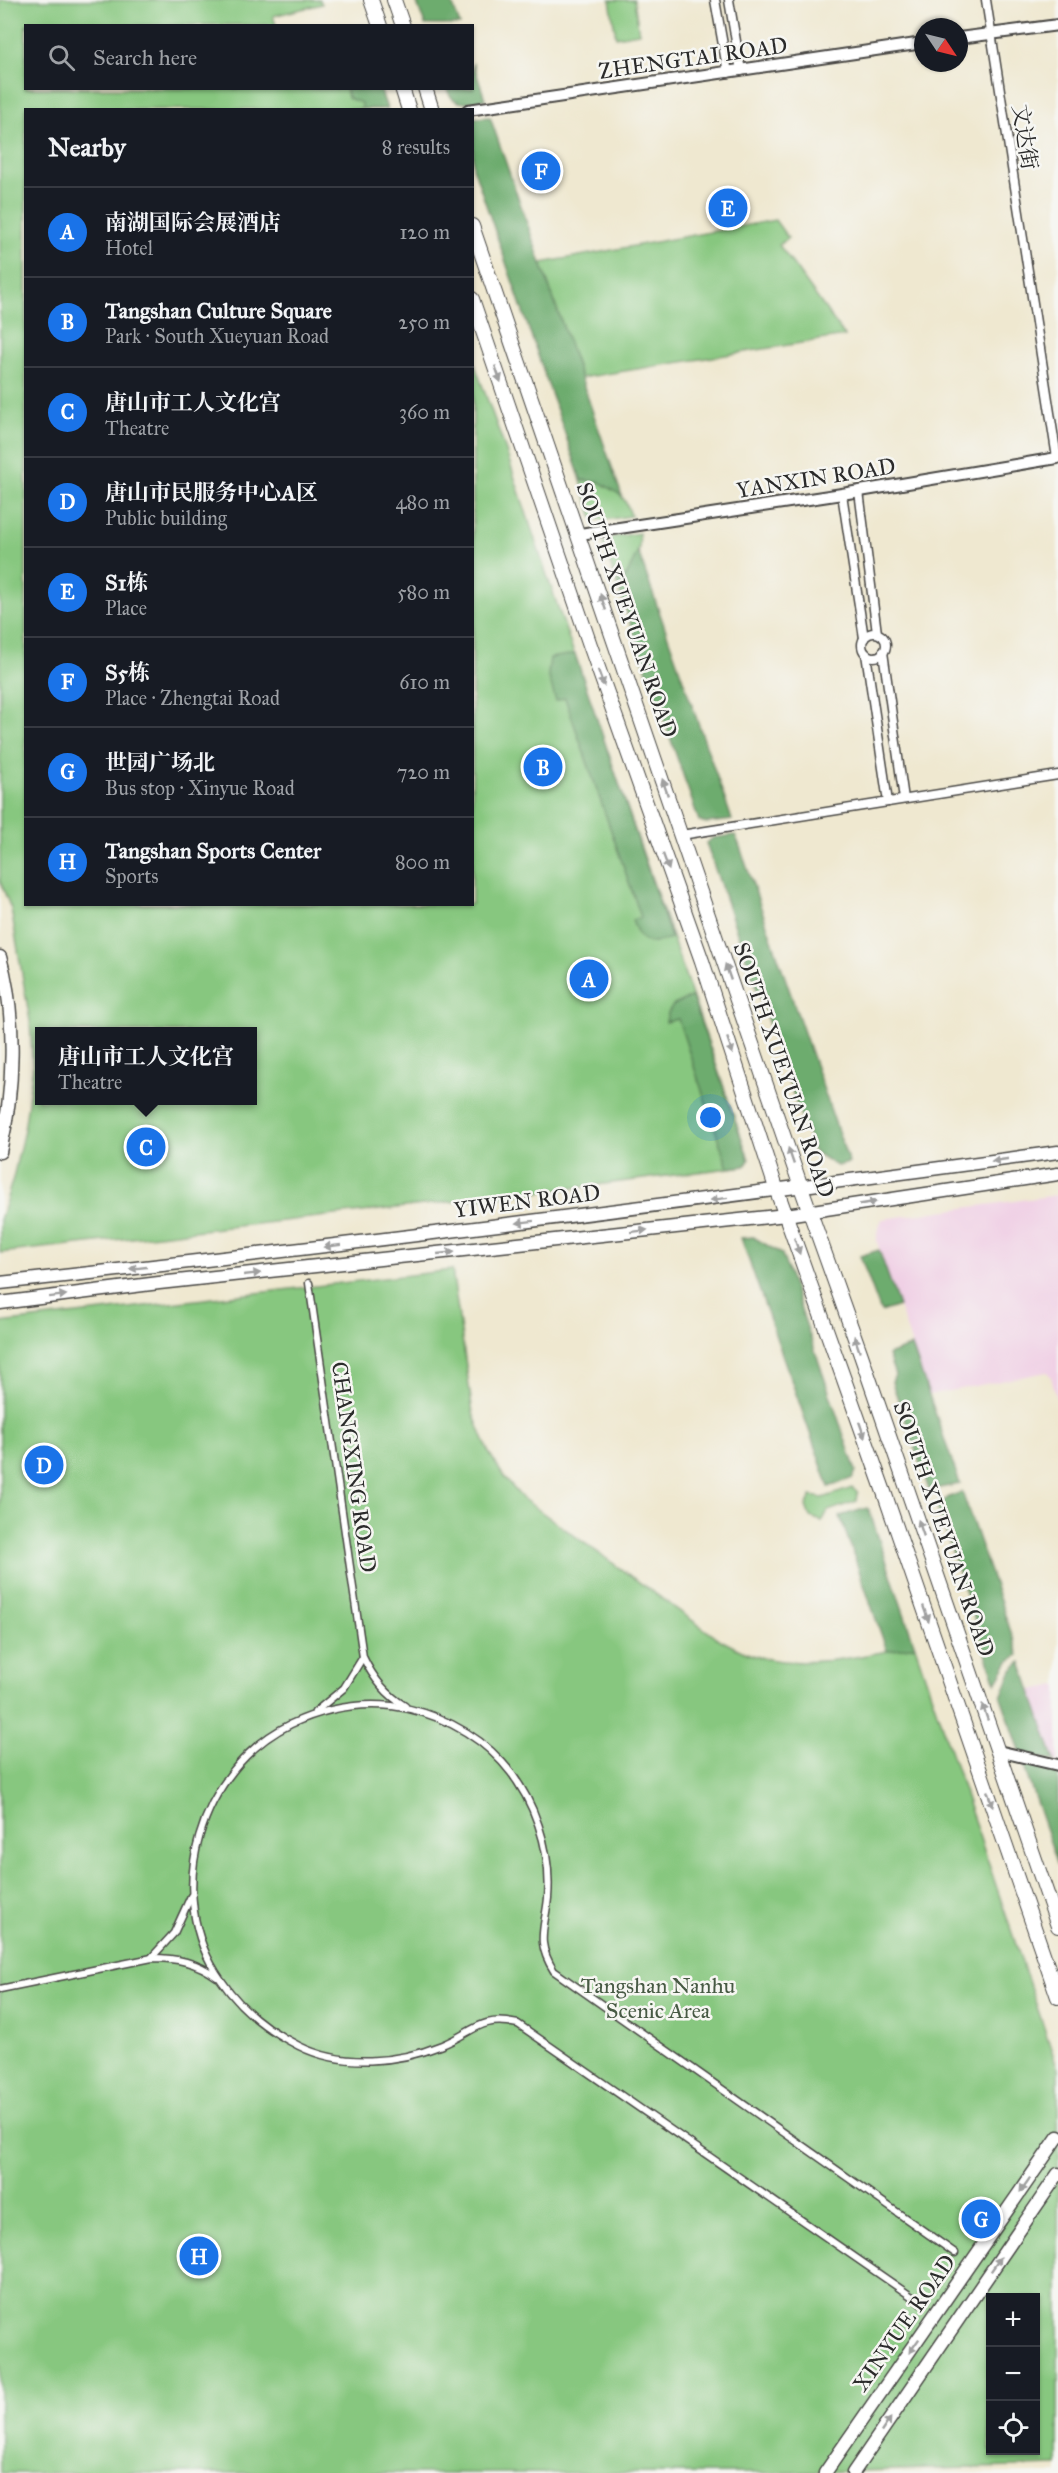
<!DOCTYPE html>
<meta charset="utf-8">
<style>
:root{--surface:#171b24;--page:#20242c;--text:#f1f3f6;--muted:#9ea1a6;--line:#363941;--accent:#1a73e8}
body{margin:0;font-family:"IM FELL Great Primer","Noto Serif SC",serif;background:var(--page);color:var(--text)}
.controls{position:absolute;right:18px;bottom:18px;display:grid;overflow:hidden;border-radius:0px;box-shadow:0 2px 4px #0004}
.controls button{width:54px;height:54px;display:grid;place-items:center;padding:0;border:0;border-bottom:2px solid var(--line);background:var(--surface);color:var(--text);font:30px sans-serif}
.compass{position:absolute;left:914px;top:18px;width:54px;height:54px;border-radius:50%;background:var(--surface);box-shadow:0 2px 4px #0004;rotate:125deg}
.you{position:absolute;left:711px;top:1118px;width:21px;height:21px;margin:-15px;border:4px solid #fff;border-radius:50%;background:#1a73e8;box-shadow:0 0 0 9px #1a73e833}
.badge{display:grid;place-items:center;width:39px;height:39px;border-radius:50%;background:var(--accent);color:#fff;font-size:20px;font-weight:700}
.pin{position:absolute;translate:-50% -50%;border:3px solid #fff;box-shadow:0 2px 6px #0006}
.popup{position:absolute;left:35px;top:1027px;width:222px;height:78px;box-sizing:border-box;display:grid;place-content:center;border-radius:0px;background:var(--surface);filter:drop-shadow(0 2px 4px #0005);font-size:20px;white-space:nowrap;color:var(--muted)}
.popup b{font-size:22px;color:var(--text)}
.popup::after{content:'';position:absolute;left:50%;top:100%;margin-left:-12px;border:12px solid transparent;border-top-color:var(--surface)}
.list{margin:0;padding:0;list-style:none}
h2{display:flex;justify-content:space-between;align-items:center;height:78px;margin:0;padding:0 24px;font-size:26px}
h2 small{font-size:20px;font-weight:400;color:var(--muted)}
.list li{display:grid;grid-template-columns:39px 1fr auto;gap:18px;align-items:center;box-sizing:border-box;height:90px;padding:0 24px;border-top:2px solid var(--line)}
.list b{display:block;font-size:22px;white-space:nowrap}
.list p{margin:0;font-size:20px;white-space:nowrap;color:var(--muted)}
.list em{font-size:20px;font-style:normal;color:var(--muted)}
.icon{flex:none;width:33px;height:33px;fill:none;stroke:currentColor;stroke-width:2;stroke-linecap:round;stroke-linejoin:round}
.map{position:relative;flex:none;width:1058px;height:2473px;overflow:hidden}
.search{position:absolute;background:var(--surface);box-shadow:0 2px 4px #0004;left:24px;top:24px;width:450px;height:66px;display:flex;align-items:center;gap:15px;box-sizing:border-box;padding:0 21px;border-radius:0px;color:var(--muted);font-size:22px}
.panel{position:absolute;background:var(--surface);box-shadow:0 2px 4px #0004;left:24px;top:108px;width:450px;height:798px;border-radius:0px}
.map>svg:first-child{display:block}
</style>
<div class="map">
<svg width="1058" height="2473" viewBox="0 0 1058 2473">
<rect width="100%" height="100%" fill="#f6f6f2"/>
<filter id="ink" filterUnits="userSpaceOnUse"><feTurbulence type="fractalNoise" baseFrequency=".0167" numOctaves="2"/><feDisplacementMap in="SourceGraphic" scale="12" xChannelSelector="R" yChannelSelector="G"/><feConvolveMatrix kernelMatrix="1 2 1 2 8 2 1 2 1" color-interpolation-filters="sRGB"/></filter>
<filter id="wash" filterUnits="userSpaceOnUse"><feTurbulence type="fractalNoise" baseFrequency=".008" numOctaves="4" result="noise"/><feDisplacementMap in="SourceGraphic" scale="24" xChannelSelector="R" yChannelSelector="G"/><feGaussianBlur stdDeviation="1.35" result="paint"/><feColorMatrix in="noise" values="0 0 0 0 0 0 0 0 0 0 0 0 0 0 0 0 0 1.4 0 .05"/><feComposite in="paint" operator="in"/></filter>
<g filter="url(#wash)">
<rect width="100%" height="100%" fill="#efe8d0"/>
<g fill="#f0d0e5">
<polygon points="1058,1195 1058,1402 1051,1377 1047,1372 929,1395 877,1242 877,1232 882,1219"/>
<polygon points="1058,1685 1058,1768 1031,1690"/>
</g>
<g fill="#87c77f" stroke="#597955" stroke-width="1.5" fill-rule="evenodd">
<path d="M0,0H320L322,4L273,16L276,25L26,26V88L380,89L387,109L26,110V904H472L473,360L504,445L541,558L749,1160L745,1166L565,1189L0,1253V1220L13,1178L24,1130L33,1068L30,1021L11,909L0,881ZM39,1032H252V1100H39Z"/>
<polygon points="610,0 634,0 639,33 616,37"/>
<polygon points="775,220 788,238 779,245 845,336 581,378 541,263"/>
<path d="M589,480C611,482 626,495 631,516L605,520L593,518L581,481Z"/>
<path d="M639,533C642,553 632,572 617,584L603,543L613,537Z"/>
<path d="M452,1270L473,1413L488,1451L504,1477L522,1498L717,1638C732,1646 747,1655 764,1658C814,1669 866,1654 915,1646L1058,2069V2466L772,2473H0V1323ZM990,2298H1036V2450H990Z"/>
<polygon points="852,1488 858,1493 857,1501 828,1511 822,1521 810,1517 806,1506 811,1496 823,1498"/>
</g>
<g fill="#6dac6e" stroke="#4c6c4c" stroke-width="1.5">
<polygon points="416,0 451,0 460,25 425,25"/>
<path d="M473,63L485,99C469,103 453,108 447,89L472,88Z"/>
<polygon points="346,89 380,89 387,109 362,109 361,103 348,98"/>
<polygon points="490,117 622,496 598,481 581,480 473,167 473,118"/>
<polygon points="638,551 729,811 732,820 706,823 699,821 617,584 626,577"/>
<path d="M575,654L671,938C647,945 641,946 632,920L641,917L565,698L556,701L548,675L550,658Z"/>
<polygon points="735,835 739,844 849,1163 837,1166 813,1151 706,843 713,838"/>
<path d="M692,997L749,1160L745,1166L728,1168L678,1019L666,1022C668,1004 677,1003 692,997Z"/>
<polygon points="753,1237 782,1254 856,1471 853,1478 829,1487 741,1238"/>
<polygon points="879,1250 899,1306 881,1312 860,1256"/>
<polygon points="912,1346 960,1484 929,1490 892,1382 895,1375 888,1355"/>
<polygon points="962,1492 1019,1655 1009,1661 996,1683 937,1506 949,1497"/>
<polygon points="867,1508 869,1510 915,1646 887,1651 840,1516"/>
<polygon points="1021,1662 1055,1761 1021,1753 1001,1697 1012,1670"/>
<polygon points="1022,1761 1058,1770 1058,1865"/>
</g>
</g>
<g filter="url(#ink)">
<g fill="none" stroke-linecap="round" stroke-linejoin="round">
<defs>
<g id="pedestrian">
<path d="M309,1283L363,1657C373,1678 385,1694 405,1706"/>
<polyline points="315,1712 344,1688 363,1657"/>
<polyline points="152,1957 174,1933 191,1896"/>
<path d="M0,1989L152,1958C176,1958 197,1962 217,1977"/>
<path d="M921,2303L518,2024C480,2015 473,2033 442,2045C398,2063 343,2068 299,2046C267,2030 241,2010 221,1980C161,1895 200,1768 291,1724C323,1709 356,1702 392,1706C433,1711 474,1731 502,1762C534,1797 552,1850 548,1898C545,1929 535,1941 554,1971L955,2253"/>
</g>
<g id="minor">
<polyline points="715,0 728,73"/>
<polyline points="729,0 741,71"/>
<polyline points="986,0 1057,458"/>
<polyline points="859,491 877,633"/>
<polyline points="842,494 864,638"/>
<circle cx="874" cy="645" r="12"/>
<polyline points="883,652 904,799"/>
<polyline points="866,654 888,802"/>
<polyline points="681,835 1058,775"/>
</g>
<g id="tertiary">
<polyline points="959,38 1058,25"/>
<polyline points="468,110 923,43"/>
<polyline points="580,534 842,494 1057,458"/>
<polyline points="998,1751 1058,1765"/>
</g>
<g id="secondary">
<path d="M0,957C17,1017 14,1092 0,1152"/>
<path d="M0,1283C353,1245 706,1200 1058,1152"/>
<polyline points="0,1303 159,1283 786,1215 1058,1174"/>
<polyline points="825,2473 1058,2137"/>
<polyline points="853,2473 1058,2174"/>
</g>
<g id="primary">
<polyline points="371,0 380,26"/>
<polyline points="394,0 403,26"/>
<polyline points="402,88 409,110"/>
<polyline points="425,88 432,110"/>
<polyline points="472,226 801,1187 861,1355 1058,1926"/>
<polyline points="472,299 590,645 702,961 777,1191 884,1492 1058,1997"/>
</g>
</defs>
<use href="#pedestrian" stroke="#484744" stroke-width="9"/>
<use href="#minor" stroke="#484744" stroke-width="11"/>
<use href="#tertiary" stroke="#484744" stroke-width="14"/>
<use href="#secondary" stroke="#484744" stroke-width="15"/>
<use href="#primary" stroke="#484744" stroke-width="16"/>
<use href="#pedestrian" stroke="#fff" stroke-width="6"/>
<use href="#minor" stroke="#fff" stroke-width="8"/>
<use href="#tertiary" stroke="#fff" stroke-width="10"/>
<use href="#secondary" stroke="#fff" stroke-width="12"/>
<use href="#primary" stroke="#fff" stroke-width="14"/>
</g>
<defs><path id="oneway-solid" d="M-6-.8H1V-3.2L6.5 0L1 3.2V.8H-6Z" transform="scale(1.5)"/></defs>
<g fill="#a0a0a0">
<use href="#oneway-solid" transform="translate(498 374) rotate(71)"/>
<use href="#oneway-solid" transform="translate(603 602) rotate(-109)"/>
<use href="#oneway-solid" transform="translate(601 678) rotate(70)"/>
<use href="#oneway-solid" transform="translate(665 787) rotate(-109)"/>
<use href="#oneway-solid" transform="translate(666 862) rotate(70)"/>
<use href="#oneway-solid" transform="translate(728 972) rotate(-109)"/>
<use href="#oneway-solid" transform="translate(730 1046) rotate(72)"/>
<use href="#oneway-solid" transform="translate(791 1156) rotate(-109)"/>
<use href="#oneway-solid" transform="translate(1000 1160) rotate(172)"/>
<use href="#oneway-solid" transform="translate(719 1199) rotate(173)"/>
<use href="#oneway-solid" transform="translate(868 1203) rotate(-9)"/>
<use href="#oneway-solid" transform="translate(525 1222) rotate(173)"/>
<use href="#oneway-solid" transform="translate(639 1231) rotate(-7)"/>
<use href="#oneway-solid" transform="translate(332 1246) rotate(173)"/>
<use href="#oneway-solid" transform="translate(797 1246) rotate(71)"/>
<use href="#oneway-solid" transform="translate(446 1253) rotate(-6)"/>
<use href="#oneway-solid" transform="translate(138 1268) rotate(174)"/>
<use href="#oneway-solid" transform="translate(252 1274) rotate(-6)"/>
<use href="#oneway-solid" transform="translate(58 1296) rotate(-7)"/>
<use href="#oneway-solid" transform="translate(857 1344) rotate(-109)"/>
<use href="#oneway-solid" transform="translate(862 1430) rotate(71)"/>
<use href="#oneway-solid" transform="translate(921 1528) rotate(-109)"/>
<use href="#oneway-solid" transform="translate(926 1614) rotate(71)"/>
<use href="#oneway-solid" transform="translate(985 1712) rotate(-109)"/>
<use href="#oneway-solid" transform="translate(990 1799) rotate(71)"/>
<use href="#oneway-solid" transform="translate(1025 2185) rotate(125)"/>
<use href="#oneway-solid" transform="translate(996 2264) rotate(-55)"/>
<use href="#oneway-solid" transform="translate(914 2346) rotate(125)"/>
<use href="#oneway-solid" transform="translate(886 2425) rotate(-56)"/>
</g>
</g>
<g text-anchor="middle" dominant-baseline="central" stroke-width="5" stroke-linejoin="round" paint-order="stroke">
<g font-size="22" fill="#2b2b2b" stroke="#f6f6f2">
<text transform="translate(693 58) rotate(-8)">ZHENGTAI ROAD</text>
<text transform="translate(1025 137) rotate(81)">文达街</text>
<text transform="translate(816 478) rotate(-9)">YANXIN ROAD</text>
<text transform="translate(627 610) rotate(71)">SOUTH XUEYUAN ROAD</text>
<text transform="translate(784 1070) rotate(71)">SOUTH XUEYUAN ROAD</text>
<text transform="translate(527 1201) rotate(-7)">YIWEN ROAD</text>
<text transform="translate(354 1467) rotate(82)">CHANGXING ROAD</text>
<text transform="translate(944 1529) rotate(71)">SOUTH XUEYUAN ROAD</text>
<text transform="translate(904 2323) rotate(-55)">XINYUE ROAD</text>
</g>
<g font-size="22" fill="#475a44" stroke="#f6f6f2">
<text x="658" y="1985">Tangshan Nanhu<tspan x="658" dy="25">Scenic Area</tspan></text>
</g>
</g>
</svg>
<div class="controls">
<button>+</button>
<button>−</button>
<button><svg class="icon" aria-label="locate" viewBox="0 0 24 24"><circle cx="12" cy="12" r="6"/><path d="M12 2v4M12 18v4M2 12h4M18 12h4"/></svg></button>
</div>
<svg class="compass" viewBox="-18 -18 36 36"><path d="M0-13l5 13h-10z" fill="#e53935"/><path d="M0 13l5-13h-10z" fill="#9ea1a6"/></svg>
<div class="you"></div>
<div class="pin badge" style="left:589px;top:979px">A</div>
<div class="pin badge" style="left:543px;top:767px">B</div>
<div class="pin badge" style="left:146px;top:1147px">C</div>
<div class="popup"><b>唐山市工人文化宫</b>Theatre</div>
<div class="pin badge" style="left:44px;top:1465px">D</div>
<div class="pin badge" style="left:728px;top:208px">E</div>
<div class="pin badge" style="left:541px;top:171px">F</div>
<div class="pin badge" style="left:981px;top:2219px">G</div>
<div class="pin badge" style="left:199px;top:2256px">H</div>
<div class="search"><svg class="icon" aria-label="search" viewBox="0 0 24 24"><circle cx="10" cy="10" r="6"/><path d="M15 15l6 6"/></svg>Search here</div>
<section class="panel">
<h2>Nearby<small>8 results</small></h2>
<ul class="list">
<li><span class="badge">A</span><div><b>南湖国际会展酒店</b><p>Hotel</p></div><em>120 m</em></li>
<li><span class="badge">B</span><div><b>Tangshan Culture Square</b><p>Park · South Xueyuan Road</p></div><em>250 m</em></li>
<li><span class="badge">C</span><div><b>唐山市工人文化宫</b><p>Theatre</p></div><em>360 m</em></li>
<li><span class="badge">D</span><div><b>唐山市民服务中心A区</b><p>Public building</p></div><em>480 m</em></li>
<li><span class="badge">E</span><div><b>S1栋</b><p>Place</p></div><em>580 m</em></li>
<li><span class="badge">F</span><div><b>S5栋</b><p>Place · Zhengtai Road</p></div><em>610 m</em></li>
<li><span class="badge">G</span><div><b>世园广场北</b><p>Bus stop · Xinyue Road</p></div><em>720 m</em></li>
<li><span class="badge">H</span><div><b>Tangshan Sports Center</b><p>Sports</p></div><em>800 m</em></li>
</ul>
</section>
</div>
